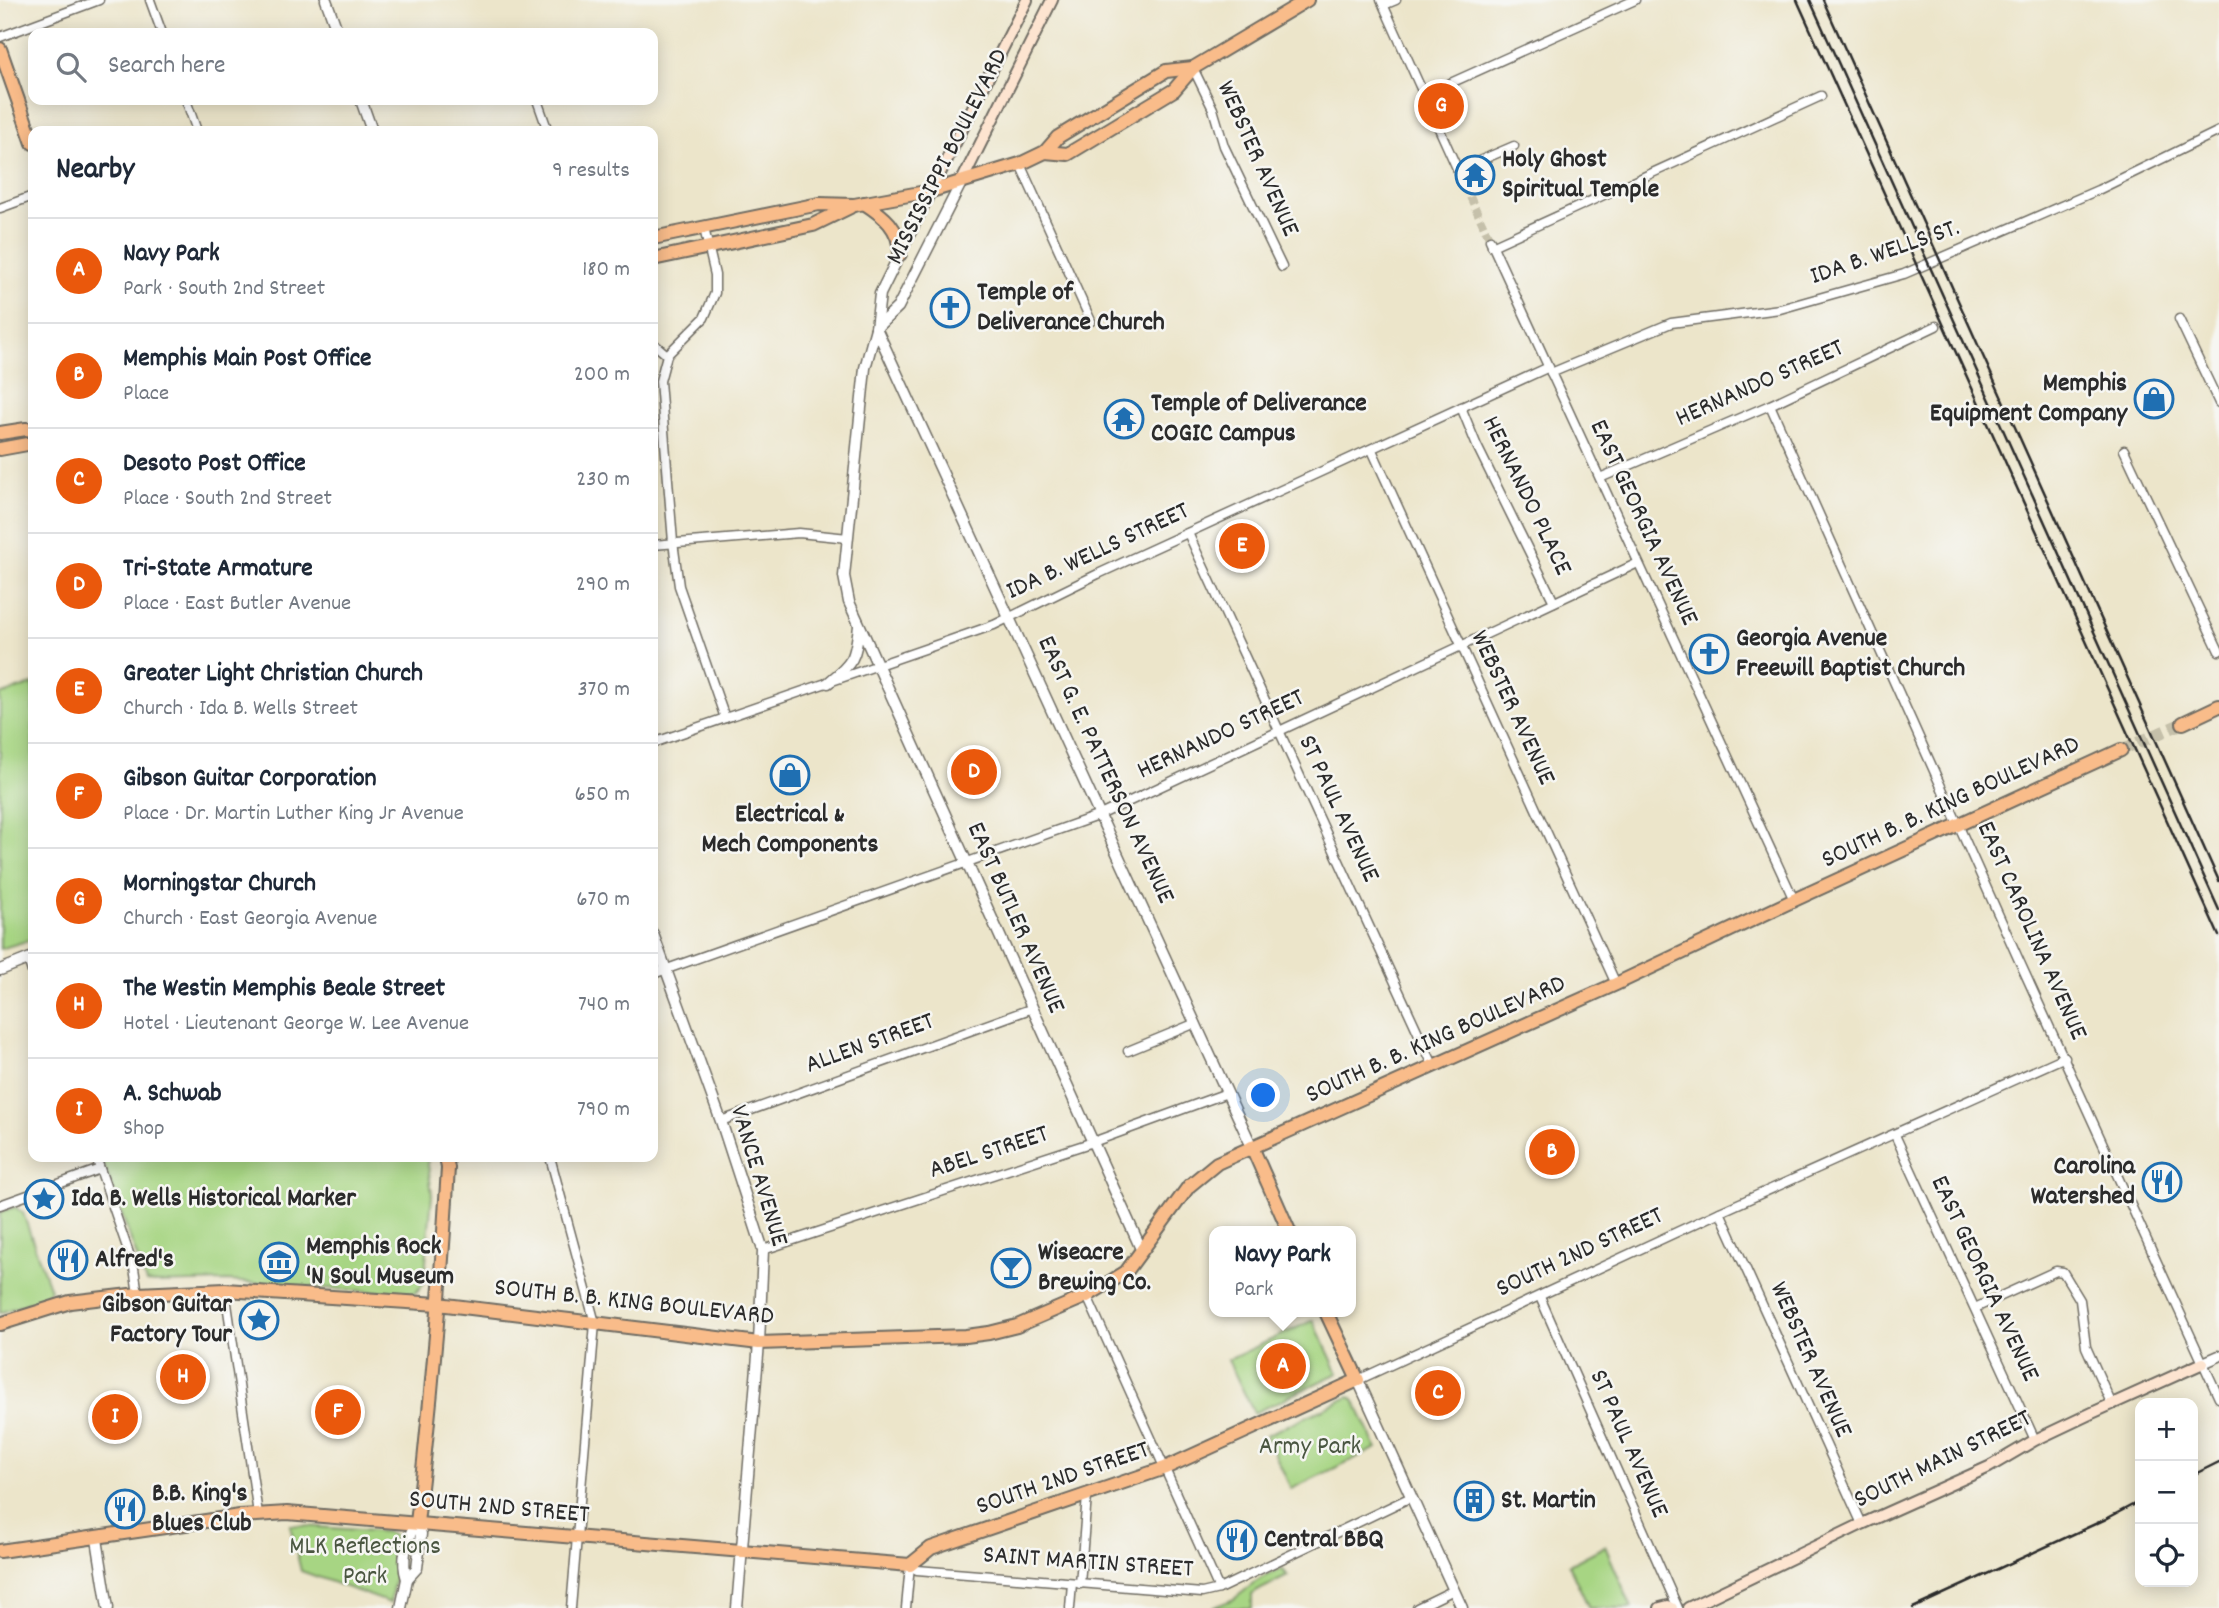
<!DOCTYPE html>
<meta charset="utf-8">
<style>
:root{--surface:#fff;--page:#f2f2f3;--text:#1f2937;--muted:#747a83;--line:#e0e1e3;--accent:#ea580c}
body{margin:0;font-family:Dekko,sans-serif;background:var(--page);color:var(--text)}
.controls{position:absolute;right:21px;bottom:21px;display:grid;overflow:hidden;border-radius:14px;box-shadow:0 4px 18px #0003}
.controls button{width:63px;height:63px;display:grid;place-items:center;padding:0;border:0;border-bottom:2px solid var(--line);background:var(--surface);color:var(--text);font:35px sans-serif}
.you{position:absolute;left:1264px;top:1096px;width:24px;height:24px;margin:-18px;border:5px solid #fff;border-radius:50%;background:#1a73e8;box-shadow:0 0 0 10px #1a73e833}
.badge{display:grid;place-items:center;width:46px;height:46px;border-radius:50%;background:var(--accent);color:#fff;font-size:23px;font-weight:700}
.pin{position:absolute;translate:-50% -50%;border:4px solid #fff;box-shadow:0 2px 7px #0006}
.popup{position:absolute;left:1209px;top:1226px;width:147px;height:91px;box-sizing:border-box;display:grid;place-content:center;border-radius:14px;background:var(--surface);filter:drop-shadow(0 2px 5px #0005);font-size:23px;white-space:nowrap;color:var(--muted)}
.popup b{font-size:26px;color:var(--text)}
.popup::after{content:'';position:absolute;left:50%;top:100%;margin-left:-14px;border:14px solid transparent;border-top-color:var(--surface)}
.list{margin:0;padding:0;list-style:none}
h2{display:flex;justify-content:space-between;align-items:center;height:91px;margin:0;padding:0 28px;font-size:30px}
h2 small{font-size:23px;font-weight:400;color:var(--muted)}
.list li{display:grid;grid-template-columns:46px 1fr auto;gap:21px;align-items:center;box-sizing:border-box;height:105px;padding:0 28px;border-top:2px solid var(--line)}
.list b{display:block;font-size:26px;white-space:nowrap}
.list p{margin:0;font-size:23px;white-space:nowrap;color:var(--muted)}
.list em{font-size:23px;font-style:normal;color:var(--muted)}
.icon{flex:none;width:38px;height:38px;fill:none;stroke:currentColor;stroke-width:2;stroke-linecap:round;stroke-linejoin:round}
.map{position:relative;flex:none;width:2219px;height:1608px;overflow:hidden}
.search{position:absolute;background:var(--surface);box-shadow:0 4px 18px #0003;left:28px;top:28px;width:630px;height:77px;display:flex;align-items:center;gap:18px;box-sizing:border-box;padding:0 24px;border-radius:14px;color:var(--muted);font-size:26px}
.panel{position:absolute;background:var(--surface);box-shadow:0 4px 18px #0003;left:28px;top:126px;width:630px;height:1036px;border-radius:14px}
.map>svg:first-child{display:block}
</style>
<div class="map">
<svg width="2219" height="1608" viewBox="0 0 2219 1608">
<rect width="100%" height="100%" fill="#f6f6f2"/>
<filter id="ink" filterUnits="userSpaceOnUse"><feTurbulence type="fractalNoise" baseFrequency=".0143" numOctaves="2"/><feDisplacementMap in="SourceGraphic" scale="14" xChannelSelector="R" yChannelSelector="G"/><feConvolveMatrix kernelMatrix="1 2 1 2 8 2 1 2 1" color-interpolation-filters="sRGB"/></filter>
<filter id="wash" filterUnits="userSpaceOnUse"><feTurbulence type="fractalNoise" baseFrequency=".00686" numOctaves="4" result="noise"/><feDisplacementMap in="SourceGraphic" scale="28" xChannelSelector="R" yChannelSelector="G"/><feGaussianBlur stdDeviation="1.57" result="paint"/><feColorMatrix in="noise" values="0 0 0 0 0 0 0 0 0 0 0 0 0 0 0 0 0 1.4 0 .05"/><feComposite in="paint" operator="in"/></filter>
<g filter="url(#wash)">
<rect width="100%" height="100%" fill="#ece5ca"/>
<g fill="#a7d583" stroke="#698057" stroke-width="2">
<polygon points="33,684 33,939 0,949 0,695"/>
<polygon points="101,1157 427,1157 432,1195 424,1284 415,1293 407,1294 227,1281 154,1283 146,1282"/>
<polygon points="15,1207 23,1213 50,1290 46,1297 0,1313 0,1212"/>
<polygon points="1313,1320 1338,1373 1254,1413 1228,1360"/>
<polygon points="1349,1397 1354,1399 1377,1448 1291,1489 1266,1435"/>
<path d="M290,1525L386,1532C394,1535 399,1539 400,1547L390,1603L301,1571Z"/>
<polygon points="1605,1546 1632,1608 1589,1608 1569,1565"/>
<polygon points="1281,1569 1288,1576 1255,1592 1252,1595 1252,1608 1212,1608 1234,1599 1261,1578"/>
</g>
</g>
<g filter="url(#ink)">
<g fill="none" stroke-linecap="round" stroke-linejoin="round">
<polyline stroke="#c5c0aa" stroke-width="8" stroke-dasharray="8 4" stroke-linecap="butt" points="1465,186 1490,240"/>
<polyline stroke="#c5c0aa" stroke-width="12" stroke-dasharray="12 6" stroke-linecap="butt" points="2121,750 2183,723"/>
<defs>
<g id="minor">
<polyline points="150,0 162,33"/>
<polyline points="1381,0 1465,186"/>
<polyline points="1384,5 1396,0"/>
<polyline points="0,37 99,0"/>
<polyline points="1193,68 1213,109 1224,146 1282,267"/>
<polyline points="1424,95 1635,0"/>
<polyline points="186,100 197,131"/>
<polyline points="537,100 548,131"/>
<polyline points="1020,164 1091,321"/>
<polyline points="1458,170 1514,146"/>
<polyline points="0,208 33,196"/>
<polyline points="704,228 715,275 715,293 704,318 667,355 660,381 673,542 679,586 725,718"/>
<polyline points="1490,240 1794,900"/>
<polyline points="1492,246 1821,96"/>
<polyline points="2179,319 2219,403"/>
<polyline points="653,343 667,355"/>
<polyline points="1551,373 1671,323 1780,309 1904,274 2098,190 2219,131"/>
<polyline points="1770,405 2017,956 2219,1398"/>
<polyline points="1461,407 1477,446 1554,602"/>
<polyline points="1372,450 1616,984"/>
<polyline points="2124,450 2219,651"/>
<polyline points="1600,478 1770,405 1936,326"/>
<polyline points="1188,533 1433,1065"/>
<polyline points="653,545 799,533 848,538"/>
<polyline points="653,743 994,625 1098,574 1549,367"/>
<polyline points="28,959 33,975"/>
<polyline points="653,974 1100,815 1638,563"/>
<polyline points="1128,1051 1196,1023"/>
<polyline points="721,1121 1033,1008"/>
<polyline points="1895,1135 2035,1440"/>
<polyline points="96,1157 134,1268 138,1294"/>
<polyline points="550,1157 595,1323 571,1608"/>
<polyline points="0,1205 100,1169"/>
<polyline points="1720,1212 1862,1524"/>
<polyline points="763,1250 1093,1142 1227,1093"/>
<polyline points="225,1290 258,1514"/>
<polyline points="1087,1296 1219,1589"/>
<polyline points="1540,1297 1678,1608"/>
<polyline points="1975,1308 2056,1271 2063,1272 2080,1300 2086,1347 2112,1405"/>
<polyline points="1358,1380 1720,1212 2065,1057"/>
<polyline points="1080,1584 1087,1496"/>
<polyline points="906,1608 910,1565 917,1570 1202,1593 1219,1589 1411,1497"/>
<polyline points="1070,1608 1072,1583"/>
<polyline points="1417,1608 1454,1590"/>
</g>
<g id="tertiary">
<polyline points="326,0 338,33"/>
<polyline points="361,100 372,131"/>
<polyline points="931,191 880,294 876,328 865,368 844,576 849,602 860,626 1142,1251"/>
<polyline points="876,328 1252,1147"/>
<polyline points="876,328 898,307 961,183"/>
<path d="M828,683C854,661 855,660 859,626"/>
<polyline points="653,934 721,1121 763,1250 759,1343 737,1608"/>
<polyline points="0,970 33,957"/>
<polyline points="2203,1363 2219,1356"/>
<polyline points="1358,1380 1462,1608"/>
<polyline points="97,1539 108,1608"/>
<path d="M407,1579C401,1562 405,1539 417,1523"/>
<polyline points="401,1608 407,1579 417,1568 421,1534 417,1523"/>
</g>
<g id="secondary">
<polyline points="961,183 1052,0"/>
<polyline points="931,191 1027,0"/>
<polyline points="1660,1608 1668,1606 1672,1608"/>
<polyline points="1688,1608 1862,1524 1989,1467 2035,1440 2092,1413 2203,1363"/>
</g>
<g id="primary">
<polyline points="0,49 33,143"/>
<polyline points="1045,152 1058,137 1166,71 1193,68"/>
<path d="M864,203C884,216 900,228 900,254"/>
<polyline points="653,238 819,204 854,205 931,191 1020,164 1045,152 1068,154 1174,90 1193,68 1307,0"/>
<polyline points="653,259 813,225 850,207"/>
<polyline points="0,433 26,429 33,430"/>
<polyline points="0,449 33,443"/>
<polyline points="2183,723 2219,706"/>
<polyline points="1252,1147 1289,1231"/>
<polyline points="0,1324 70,1302 138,1294 225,1290 438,1304 759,1343 966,1336 989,1333 1017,1326 1087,1296 1126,1272 1189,1186 1217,1163 1616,984 1794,900 2121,750"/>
<path d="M417,1523C431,1405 441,1287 448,1168L446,1157"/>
<polyline points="0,1551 240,1516 287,1513 910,1565 931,1548 1165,1468 1358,1380 1326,1312"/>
</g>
</defs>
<use href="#minor" stroke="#6f6c63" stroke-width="11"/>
<use href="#tertiary" stroke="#6f6c63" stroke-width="13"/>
<use href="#secondary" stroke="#6f6c63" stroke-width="14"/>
<use href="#primary" stroke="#6f6c63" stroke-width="16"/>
<use href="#minor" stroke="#fff" stroke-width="8"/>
<use href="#tertiary" stroke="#fff" stroke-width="10"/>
<use href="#secondary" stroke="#fde4d0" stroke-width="10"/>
<use href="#primary" stroke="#f9bc8a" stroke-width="12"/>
<g stroke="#2b2b2b" stroke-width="2.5">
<polyline points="1797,0 2219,936"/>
<polyline points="1810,0 2219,910"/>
<polyline points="1823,0 2219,881"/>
<polyline points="2193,1475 2219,1462"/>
<polyline points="1913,1608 2106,1519 2140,1501"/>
</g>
</g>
</g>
<defs>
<symbol id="temple-ring" viewBox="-11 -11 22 22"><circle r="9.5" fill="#f6f6f2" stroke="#1f6fb2" stroke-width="1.5"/><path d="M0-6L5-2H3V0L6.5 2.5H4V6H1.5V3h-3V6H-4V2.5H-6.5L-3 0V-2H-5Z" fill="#1f6fb2"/></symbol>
<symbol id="church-ring" viewBox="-11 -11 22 22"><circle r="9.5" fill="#f6f6f2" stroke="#1f6fb2" stroke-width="1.5"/><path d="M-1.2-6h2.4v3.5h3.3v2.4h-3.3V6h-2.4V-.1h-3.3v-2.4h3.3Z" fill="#1f6fb2"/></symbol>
<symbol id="shop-ring" viewBox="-11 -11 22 22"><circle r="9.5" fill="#f6f6f2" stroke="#1f6fb2" stroke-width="1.5"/><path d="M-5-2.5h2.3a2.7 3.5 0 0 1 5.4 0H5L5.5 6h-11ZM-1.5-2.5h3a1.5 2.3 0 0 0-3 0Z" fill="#1f6fb2"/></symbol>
<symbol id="restaurant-ring" viewBox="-11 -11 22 22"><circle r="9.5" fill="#f6f6f2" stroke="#1f6fb2" stroke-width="1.5"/><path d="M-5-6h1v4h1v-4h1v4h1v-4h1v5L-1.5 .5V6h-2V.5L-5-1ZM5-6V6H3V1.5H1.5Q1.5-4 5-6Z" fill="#1f6fb2"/></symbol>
<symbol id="sight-ring" viewBox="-11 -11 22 22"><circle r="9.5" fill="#f6f6f2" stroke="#1f6fb2" stroke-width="1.5"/><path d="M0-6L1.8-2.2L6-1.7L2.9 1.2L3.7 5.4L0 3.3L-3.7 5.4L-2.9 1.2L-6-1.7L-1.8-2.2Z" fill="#1f6fb2"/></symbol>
<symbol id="museum-ring" viewBox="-11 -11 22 22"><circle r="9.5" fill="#f6f6f2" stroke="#1f6fb2" stroke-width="1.5"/><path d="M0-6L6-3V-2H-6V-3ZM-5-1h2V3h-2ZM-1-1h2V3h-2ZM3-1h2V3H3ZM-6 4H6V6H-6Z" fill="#1f6fb2"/></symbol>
<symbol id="bar-ring" viewBox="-11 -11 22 22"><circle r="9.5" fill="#f6f6f2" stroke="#1f6fb2" stroke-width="1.5"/><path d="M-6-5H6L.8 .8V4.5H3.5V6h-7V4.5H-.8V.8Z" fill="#1f6fb2"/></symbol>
<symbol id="building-ring" viewBox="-11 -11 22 22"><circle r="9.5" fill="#f6f6f2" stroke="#1f6fb2" stroke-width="1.5"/><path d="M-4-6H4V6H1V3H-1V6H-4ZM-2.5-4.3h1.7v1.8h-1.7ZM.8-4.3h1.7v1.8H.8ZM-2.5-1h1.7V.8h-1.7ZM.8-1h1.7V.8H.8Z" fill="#1f6fb2"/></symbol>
</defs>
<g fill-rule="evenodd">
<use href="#temple-ring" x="1453" y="153" width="44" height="44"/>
<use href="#church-ring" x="928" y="286" width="44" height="44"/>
<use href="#shop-ring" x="2132" y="377" width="44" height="44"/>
<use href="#temple-ring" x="1102" y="397" width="44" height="44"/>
<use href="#church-ring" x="1687" y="632" width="44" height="44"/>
<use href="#shop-ring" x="768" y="753" width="44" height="44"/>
<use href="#restaurant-ring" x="2140" y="1160" width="44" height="44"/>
<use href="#sight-ring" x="22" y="1177" width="44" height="44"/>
<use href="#restaurant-ring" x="46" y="1238" width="44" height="44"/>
<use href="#museum-ring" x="257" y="1240" width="44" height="44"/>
<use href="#bar-ring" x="989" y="1246" width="44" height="44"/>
<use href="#sight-ring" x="237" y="1298" width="44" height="44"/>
<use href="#building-ring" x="1452" y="1479" width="44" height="44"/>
<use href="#restaurant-ring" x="103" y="1487" width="44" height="44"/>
<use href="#restaurant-ring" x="1215" y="1518" width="44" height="44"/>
</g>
<g text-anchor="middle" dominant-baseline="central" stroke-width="5" stroke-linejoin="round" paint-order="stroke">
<g font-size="26" fill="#2b2b2b" stroke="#f6f6f2">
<text transform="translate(948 157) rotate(-63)">MISSISSIPPI BOULEVARD</text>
<text transform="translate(1257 159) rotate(66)">WEBSTER AVENUE</text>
<text transform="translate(1885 253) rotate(-19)">IDA B. WELLS ST.</text>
<text transform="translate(1760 384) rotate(-24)">HERNANDO STREET</text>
<text transform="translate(1526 496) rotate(64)">HERNANDO PLACE</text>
<text transform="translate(1643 523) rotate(65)">EAST GEORGIA AVENUE</text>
<text transform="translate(1098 552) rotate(-25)">IDA B. WELLS STREET</text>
<text transform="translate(1512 708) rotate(65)">WEBSTER AVENUE</text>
<text transform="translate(1221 735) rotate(-25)">HERNANDO STREET</text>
<text transform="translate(1105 770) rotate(65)">EAST G. E. PATTERSON AVENUE</text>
<text transform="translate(1951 803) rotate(-25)">SOUTH B. B. KING BOULEVARD</text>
<text transform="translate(1338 809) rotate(65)">ST PAUL AVENUE</text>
<text transform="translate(1015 918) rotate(66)">EAST BUTLER AVENUE</text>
<text transform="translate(2031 931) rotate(66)">EAST CAROLINA AVENUE</text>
<text transform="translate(1436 1040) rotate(-24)">SOUTH B. B. KING BOULEVARD</text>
<text transform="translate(870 1044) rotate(-20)">ALLEN STREET</text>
<text transform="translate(989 1153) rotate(-18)">ABEL STREET</text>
<text transform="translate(758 1176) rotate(73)">VANCE AVENUE</text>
<text transform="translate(1580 1253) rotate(-25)">SOUTH 2ND STREET</text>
<text transform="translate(1984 1279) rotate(65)">EAST GEORGIA AVENUE</text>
<text transform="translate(634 1303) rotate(6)">SOUTH B. B. KING BOULEVARD</text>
<text transform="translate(1810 1360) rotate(66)">WEBSTER AVENUE</text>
<text transform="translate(1628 1444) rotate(66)">ST PAUL AVENUE</text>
<text transform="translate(1943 1460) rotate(-26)">SOUTH MAIN STREET</text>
<text transform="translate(1063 1479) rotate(-19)">SOUTH 2ND STREET</text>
<text transform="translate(499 1508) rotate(5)">SOUTH 2ND STREET</text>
<text transform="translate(1088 1563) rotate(4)">SAINT MARTIN STREET</text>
</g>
<g font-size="26" font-weight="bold" fill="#2b2b2b" stroke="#f6f6f2" text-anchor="start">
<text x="1502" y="160">Holy Ghost<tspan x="1502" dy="30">Spiritual Temple</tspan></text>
<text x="977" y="293">Temple of<tspan x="977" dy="30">Deliverance Church</tspan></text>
<text x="2127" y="384" text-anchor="end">Memphis<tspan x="2127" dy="30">Equipment Company</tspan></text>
<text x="1151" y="404">Temple of Deliverance<tspan x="1151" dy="30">COGIC Campus</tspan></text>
<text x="1736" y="639">Georgia Avenue<tspan x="1736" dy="30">Freewill Baptist Church</tspan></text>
<text x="790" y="815" text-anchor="middle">Electrical &amp;<tspan x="790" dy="30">Mech Components</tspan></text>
<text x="2135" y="1167" text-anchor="end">Carolina<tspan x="2135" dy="30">Watershed</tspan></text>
<text x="71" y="1199">Ida B. Wells Historical Marker</text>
<text x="306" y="1247">Memphis Rock<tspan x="306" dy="30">'N Soul Museum</tspan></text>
<text x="1038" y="1253">Wiseacre<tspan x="1038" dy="30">Brewing Co.</tspan></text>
<text x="95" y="1260">Alfred's</text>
<text x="232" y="1305" text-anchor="end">Gibson Guitar<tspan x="232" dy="30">Factory Tour</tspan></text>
<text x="152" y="1494">B.B. King's<tspan x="152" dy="30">Blues Club</tspan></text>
<text x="1501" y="1501">St. Martin</text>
<text x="1264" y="1540">Central BBQ</text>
</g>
<g font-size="26" fill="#4a5641" stroke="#f6f6f2">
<text x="1310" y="1447">Army Park</text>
<text x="365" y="1547">MLK Reflections<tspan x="365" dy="30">Park</tspan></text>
</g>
</g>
</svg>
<div class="controls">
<button>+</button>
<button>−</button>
<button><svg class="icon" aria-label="locate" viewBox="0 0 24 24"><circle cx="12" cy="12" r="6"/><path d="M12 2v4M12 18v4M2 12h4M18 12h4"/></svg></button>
</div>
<div class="you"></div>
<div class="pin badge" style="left:1283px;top:1366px">A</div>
<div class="popup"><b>Navy Park</b>Park</div>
<div class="pin badge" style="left:1552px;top:1152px">B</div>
<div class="pin badge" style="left:1438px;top:1393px">C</div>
<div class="pin badge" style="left:974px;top:772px">D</div>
<div class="pin badge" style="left:1242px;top:546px">E</div>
<div class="pin badge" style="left:338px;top:1412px">F</div>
<div class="pin badge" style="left:1441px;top:106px">G</div>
<div class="pin badge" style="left:183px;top:1377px">H</div>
<div class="pin badge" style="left:115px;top:1417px">I</div>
<div class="search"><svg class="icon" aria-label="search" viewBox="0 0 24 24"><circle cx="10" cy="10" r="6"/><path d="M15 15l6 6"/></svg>Search here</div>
<section class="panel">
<h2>Nearby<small>9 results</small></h2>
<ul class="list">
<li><span class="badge">A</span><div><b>Navy Park</b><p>Park · South 2nd Street</p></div><em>180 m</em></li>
<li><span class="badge">B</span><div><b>Memphis Main Post Office</b><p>Place</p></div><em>200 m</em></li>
<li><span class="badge">C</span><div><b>Desoto Post Office</b><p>Place · South 2nd Street</p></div><em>230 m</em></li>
<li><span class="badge">D</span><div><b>Tri-State Armature</b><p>Place · East Butler Avenue</p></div><em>290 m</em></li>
<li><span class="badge">E</span><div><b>Greater Light Christian Church</b><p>Church · Ida B. Wells Street</p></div><em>370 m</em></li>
<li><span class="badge">F</span><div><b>Gibson Guitar Corporation</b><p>Place · Dr. Martin Luther King Jr Avenue</p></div><em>650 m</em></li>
<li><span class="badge">G</span><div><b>Morningstar Church</b><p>Church · East Georgia Avenue</p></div><em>670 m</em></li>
<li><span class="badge">H</span><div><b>The Westin Memphis Beale Street</b><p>Hotel · Lieutenant George W. Lee Avenue</p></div><em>740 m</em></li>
<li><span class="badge">I</span><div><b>A. Schwab</b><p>Shop</p></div><em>790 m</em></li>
</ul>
</section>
</div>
